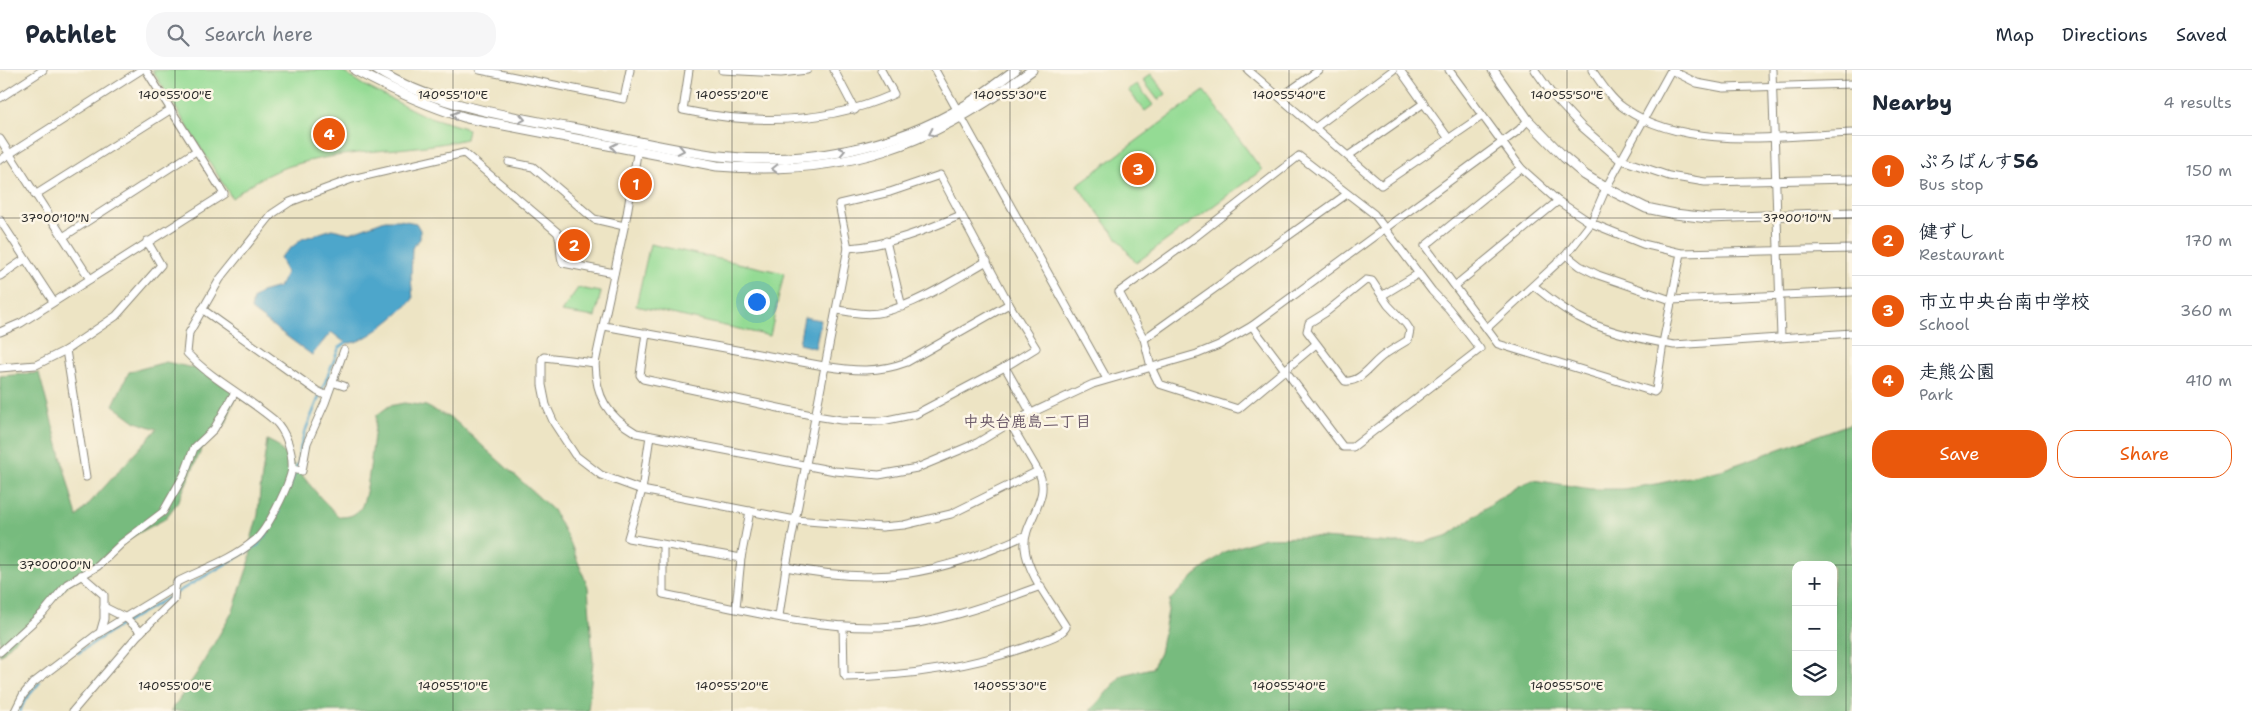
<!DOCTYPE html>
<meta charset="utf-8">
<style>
:root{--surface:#fff;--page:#f6f6f7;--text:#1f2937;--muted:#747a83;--line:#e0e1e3;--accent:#ea580c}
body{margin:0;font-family:"Shantell Sans","Klee One",sans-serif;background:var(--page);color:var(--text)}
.controls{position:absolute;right:15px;bottom:15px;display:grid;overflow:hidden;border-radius:10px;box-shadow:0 5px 20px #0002}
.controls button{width:45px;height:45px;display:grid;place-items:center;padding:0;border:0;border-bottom:1px solid var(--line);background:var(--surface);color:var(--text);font:25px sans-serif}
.you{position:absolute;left:756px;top:231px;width:18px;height:18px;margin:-12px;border:4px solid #fff;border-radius:50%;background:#1a73e8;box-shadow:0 0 0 8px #1a73e833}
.badge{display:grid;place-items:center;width:32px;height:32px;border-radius:50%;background:var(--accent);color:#fff;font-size:16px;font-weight:700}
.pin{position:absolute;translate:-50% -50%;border:2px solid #fff;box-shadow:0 1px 5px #0006}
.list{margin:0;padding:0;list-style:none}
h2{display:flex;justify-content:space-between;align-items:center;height:65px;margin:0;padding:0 20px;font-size:21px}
h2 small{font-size:16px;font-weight:400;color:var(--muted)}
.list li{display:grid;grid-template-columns:32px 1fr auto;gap:15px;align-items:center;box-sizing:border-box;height:70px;padding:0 20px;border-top:1px solid var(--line)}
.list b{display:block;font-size:19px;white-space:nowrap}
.list p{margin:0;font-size:16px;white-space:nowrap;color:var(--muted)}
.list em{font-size:16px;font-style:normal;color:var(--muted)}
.actions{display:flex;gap:10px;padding:15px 20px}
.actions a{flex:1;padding:11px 0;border:1px solid var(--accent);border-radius:20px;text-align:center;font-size:18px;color:var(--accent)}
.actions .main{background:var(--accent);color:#fff}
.icon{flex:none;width:28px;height:28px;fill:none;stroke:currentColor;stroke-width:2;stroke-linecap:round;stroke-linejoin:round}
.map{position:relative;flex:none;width:1852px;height:641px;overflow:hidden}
header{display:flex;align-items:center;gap:30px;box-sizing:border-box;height:70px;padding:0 25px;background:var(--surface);border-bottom:1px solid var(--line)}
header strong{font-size:24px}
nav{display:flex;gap:28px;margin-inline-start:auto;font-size:18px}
.search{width:350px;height:45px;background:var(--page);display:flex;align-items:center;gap:12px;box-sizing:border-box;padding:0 18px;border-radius:20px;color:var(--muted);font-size:19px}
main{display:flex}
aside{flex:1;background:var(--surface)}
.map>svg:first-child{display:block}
</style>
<header>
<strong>Pathlet</strong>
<div class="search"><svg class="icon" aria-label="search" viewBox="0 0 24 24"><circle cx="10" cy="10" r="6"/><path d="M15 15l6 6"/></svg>Search here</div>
<nav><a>Map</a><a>Directions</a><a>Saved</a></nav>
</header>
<main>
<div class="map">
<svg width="1852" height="641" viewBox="0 0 1852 641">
<rect width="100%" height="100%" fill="#fcf5e5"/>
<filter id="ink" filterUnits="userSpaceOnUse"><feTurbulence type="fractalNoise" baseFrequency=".02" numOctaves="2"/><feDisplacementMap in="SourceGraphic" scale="10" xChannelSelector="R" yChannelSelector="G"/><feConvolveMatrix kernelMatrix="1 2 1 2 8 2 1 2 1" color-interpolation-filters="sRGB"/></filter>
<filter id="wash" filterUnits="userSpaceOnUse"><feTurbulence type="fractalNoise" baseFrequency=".0096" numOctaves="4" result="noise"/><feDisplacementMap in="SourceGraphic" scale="20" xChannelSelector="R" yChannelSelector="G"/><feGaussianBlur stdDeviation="1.12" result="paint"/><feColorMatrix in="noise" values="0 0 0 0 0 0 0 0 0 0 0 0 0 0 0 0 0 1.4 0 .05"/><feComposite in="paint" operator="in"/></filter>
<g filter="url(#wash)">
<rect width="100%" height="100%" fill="#ede4c4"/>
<g fill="#94db94" stroke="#608360">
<path d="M152,0H340L363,15L423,45L468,59L466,69C405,83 340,78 281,99C263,106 247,116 232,128Z"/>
<polygon points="1151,4 1166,24 1158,30 1143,10"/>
<polygon points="1137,14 1153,35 1145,41 1128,20"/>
<polygon points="1204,21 1262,100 1136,193 1077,115"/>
<polygon points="650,174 784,203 770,266 636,236"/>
<polygon points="578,218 601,222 595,247 561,242"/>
</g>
<g fill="#77bb7e" stroke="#517354" fill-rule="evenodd">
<polygon points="166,292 198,299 236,323 226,354 203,376 178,432 165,449 133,466 73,510 0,586 0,306 39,303 77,447 157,359 136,352 113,335 129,302"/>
<path d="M404,333L426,336L454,350L553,440L570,472L588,517L593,591L588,641H171L197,603L233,541L250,490L251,470L258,445L260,420L267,370L277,375L320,427L339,447C348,447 354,446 360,439C369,429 373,362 377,345L389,336Z"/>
<path d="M1852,353V641H1090L1122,605L1152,598L1160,583L1170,530L1193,507L1224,482L1264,468L1308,467L1393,473L1426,472L1449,465L1495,431L1519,416L1533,410L1591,419H1623L1656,414L1721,400ZM1796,495H1833V622H1796Z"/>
</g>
<g fill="#4da6cb" stroke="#3c687b">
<path d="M385,150H400L416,153L420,160V169L412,178L411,208L413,229C403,241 363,275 348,273C342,272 336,265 331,262L312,285L251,240L253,229L261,222L279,217L286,203L280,187L302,169L332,159L350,163Z"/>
<polygon points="804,247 821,250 815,278 799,274"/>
</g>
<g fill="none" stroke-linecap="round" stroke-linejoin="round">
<g stroke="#4da6cb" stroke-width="2.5">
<polyline points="289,418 299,391 299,383 304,364 339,278 346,273"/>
<polyline points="78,583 111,561 258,475 266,465 279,441"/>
<polyline points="20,641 25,630 40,612"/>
</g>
</g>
</g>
<g filter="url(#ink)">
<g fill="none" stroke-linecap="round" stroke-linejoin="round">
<defs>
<g id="minor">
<polyline points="480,0 624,29 630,0"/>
<path d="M689,0L683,40C754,55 827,54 894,24L881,0"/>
<polyline points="722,0 781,3 807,0"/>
<polyline points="834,0 855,40"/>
<polyline points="935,0 1107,309"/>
<polyline points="1248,0 1381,115 1482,46"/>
<polyline points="1400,0 1449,69"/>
<polyline points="1449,0 1521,98 1558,131 1591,153 1643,174 1681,183 1852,179"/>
<polyline points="1535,0 1554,27 1582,57 1619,89 1669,106 1705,112 1852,109"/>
<path d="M1592,0C1601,13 1611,29 1624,38C1685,81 1781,66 1852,63"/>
<polyline points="1772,0 1781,267"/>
<polyline points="1281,27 1319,0"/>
<polyline points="0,28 43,0"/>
<polyline points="1316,57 1393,0"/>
<polyline points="0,69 90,209"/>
<path d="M638,78L627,144L595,293C596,327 607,346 636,363L835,401L879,405L917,398L977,373L1010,353L1093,314L1197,284L1219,275L1252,256L1519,60L1528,50"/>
<polyline points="1348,86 1424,33"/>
<polyline points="0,90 141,0"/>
<polyline points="509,92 533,97 594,149 624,156"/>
<polyline points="1521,98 1425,176 1498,274 1654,322 1656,320 1663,273 1681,183"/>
<polyline points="35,125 170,40"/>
<polyline points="0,150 53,231"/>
<polyline points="63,167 196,81"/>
<polyline points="886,171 902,237"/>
<path d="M848,178C887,176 926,160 961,145"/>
<polyline points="1566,185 1580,196 1598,205 1671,230 1852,222"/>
<polyline points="0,206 25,189"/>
<path d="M1366,210L1372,211L1388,235L1406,254L1410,260L1408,270C1400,275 1391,280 1384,285C1372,293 1361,313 1345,311L1307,261L1309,253L1325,243Z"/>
<polyline points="1456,215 1558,131"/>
<path d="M1534,216C1548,227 1562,239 1578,247C1605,262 1645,270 1674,275L1852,263"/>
<polyline points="1383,225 1418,204"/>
<polyline points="202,239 317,321 327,326"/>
<path d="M837,240C852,242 868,246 883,242C916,235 957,208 987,191"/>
<path d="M604,256L824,296C854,301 878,303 907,292L1009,234"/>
<polyline points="1252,256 1343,377 1353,377 1480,279 1449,239 1432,221 1374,144 1299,86 1190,171 1119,222 1144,269 1151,297 1159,314 1238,339 1316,274"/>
<polyline points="1487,258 1566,185 1591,153 1606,118 1671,0 1697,13 1724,18 1852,14"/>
<polyline points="0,262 21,253 224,124 146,0"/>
<polyline points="646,263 640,305 643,309 816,346 841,350 882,351 916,344 1005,297"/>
<polyline points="1144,269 1347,124"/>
<polyline points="66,280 86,407"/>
<polyline points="595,293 544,287 542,289 542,315 546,335 554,353 575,385 601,405 642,420 795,450 882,457 904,455 951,444 1038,401 1010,353"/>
<polyline points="0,298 36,295 66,280 116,246 161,195 147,171"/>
<polyline points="332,312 344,316"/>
<polyline points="650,366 642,420 628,468 741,488"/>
<polyline points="292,399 302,401 307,373 325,333 344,280"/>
<path d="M663,475V524C730,537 812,559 880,557C936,555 989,535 1041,516"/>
<path d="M786,497C880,516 938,505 1024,466"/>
<polyline points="81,505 104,525 104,549 100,563"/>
<polyline points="104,537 126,548 141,562"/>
<polyline points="736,538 741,488 750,441"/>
<polyline points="779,546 786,497 848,178 839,134 890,122 940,105 1009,234 1036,278 1005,297 1031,343"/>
<path d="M843,556L844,604L846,607C912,606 975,597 1037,573C1047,569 1061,566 1066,557C1053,535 1027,503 1025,478C1022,452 1053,428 1038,401"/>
<polyline points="0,582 43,543 67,514 98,496 122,473 163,442 184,405 194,378 214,359 235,322"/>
<polyline points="15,641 23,625 33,613 96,565 175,517"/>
<path d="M73,641L137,566L174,530L175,517L177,512C203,499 231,490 254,471C267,461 290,414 292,398C293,383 286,361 274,350C246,326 212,310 187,283L189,263L220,209L272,144L290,132L352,109L464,83L557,162C563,172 558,183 563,193L614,203"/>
</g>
<g id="tertiary">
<path d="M355,0C392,20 427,36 467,48L717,96C845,107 930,76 1032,0"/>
<path d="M377,0C435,36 504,45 571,58C620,67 669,80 719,86C802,96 894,79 966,35C983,24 999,12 1015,0"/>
<polyline points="1493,0 1528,50 1564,87 1585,105 1606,118 1646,138 1675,144 1708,148 1852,143"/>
</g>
</defs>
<use href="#minor" stroke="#8c8878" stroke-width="9"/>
<use href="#tertiary" stroke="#8c8878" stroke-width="11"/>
<use href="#minor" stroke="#fff" stroke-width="7"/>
<use href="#tertiary" stroke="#fff" stroke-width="9"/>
</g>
<defs><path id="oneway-chevron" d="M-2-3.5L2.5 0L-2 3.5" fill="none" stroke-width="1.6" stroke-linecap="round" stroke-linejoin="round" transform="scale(1.25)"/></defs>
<g stroke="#a0a0a0">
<use href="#oneway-chevron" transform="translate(455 45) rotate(-163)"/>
<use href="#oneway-chevron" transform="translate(522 49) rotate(11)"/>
<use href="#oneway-chevron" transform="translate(932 63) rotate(155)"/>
<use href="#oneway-chevron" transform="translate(614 77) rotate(-169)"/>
<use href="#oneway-chevron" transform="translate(681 80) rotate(11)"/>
<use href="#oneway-chevron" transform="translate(842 81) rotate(-12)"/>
<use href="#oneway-chevron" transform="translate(775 99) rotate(179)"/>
</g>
</g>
<path fill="none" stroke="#2b2b2b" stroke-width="1" stroke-opacity="0.45" d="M175,0V641M453,0V641M732,0V641M1010,0V641M1289,0V641M1567,0V641M1846,0V641M0,148H1852M0,495H1796M1833,495H1852"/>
<g text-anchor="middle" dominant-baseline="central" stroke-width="5" stroke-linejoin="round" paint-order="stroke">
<g font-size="16" font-weight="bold" fill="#695767" stroke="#fcf5e5">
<text x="1027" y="351">中央台鹿島二丁目</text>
</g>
</g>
<g font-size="12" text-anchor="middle" fill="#2b2b2b" stroke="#fcf5e5" stroke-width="5" stroke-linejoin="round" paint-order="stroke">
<text x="175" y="29">140°55'00"E</text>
<text x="453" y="29">140°55'10"E</text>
<text x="732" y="29">140°55'20"E</text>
<text x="1010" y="29">140°55'30"E</text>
<text x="1289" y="29">140°55'40"E</text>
<text x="1567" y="29">140°55'50"E</text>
<text x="55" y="152">37°00'10"N</text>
<text x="1797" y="152">37°00'10"N</text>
<text x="55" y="499">37°00'00"N</text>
<text x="175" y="620">140°55'00"E</text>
<text x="453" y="620">140°55'10"E</text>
<text x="732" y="620">140°55'20"E</text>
<text x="1010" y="620">140°55'30"E</text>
<text x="1289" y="620">140°55'40"E</text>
<text x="1567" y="620">140°55'50"E</text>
</g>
</svg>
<div class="controls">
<button>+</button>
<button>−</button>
<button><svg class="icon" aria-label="layers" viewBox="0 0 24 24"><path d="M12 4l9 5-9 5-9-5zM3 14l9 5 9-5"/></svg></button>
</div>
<div class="you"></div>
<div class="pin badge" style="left:636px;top:114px">1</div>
<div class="pin badge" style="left:574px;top:175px">2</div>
<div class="pin badge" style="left:1138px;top:99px">3</div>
<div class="pin badge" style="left:329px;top:64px">4</div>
</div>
<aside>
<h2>Nearby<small>4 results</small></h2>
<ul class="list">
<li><span class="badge">1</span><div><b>ぷろばんす56</b><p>Bus stop</p></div><em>150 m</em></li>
<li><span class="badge">2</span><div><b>健ずし</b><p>Restaurant</p></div><em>170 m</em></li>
<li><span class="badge">3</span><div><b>市立中央台南中学校</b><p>School</p></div><em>360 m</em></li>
<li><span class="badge">4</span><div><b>走熊公園</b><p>Park</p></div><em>410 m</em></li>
</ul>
<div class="actions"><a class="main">Save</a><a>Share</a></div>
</aside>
</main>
